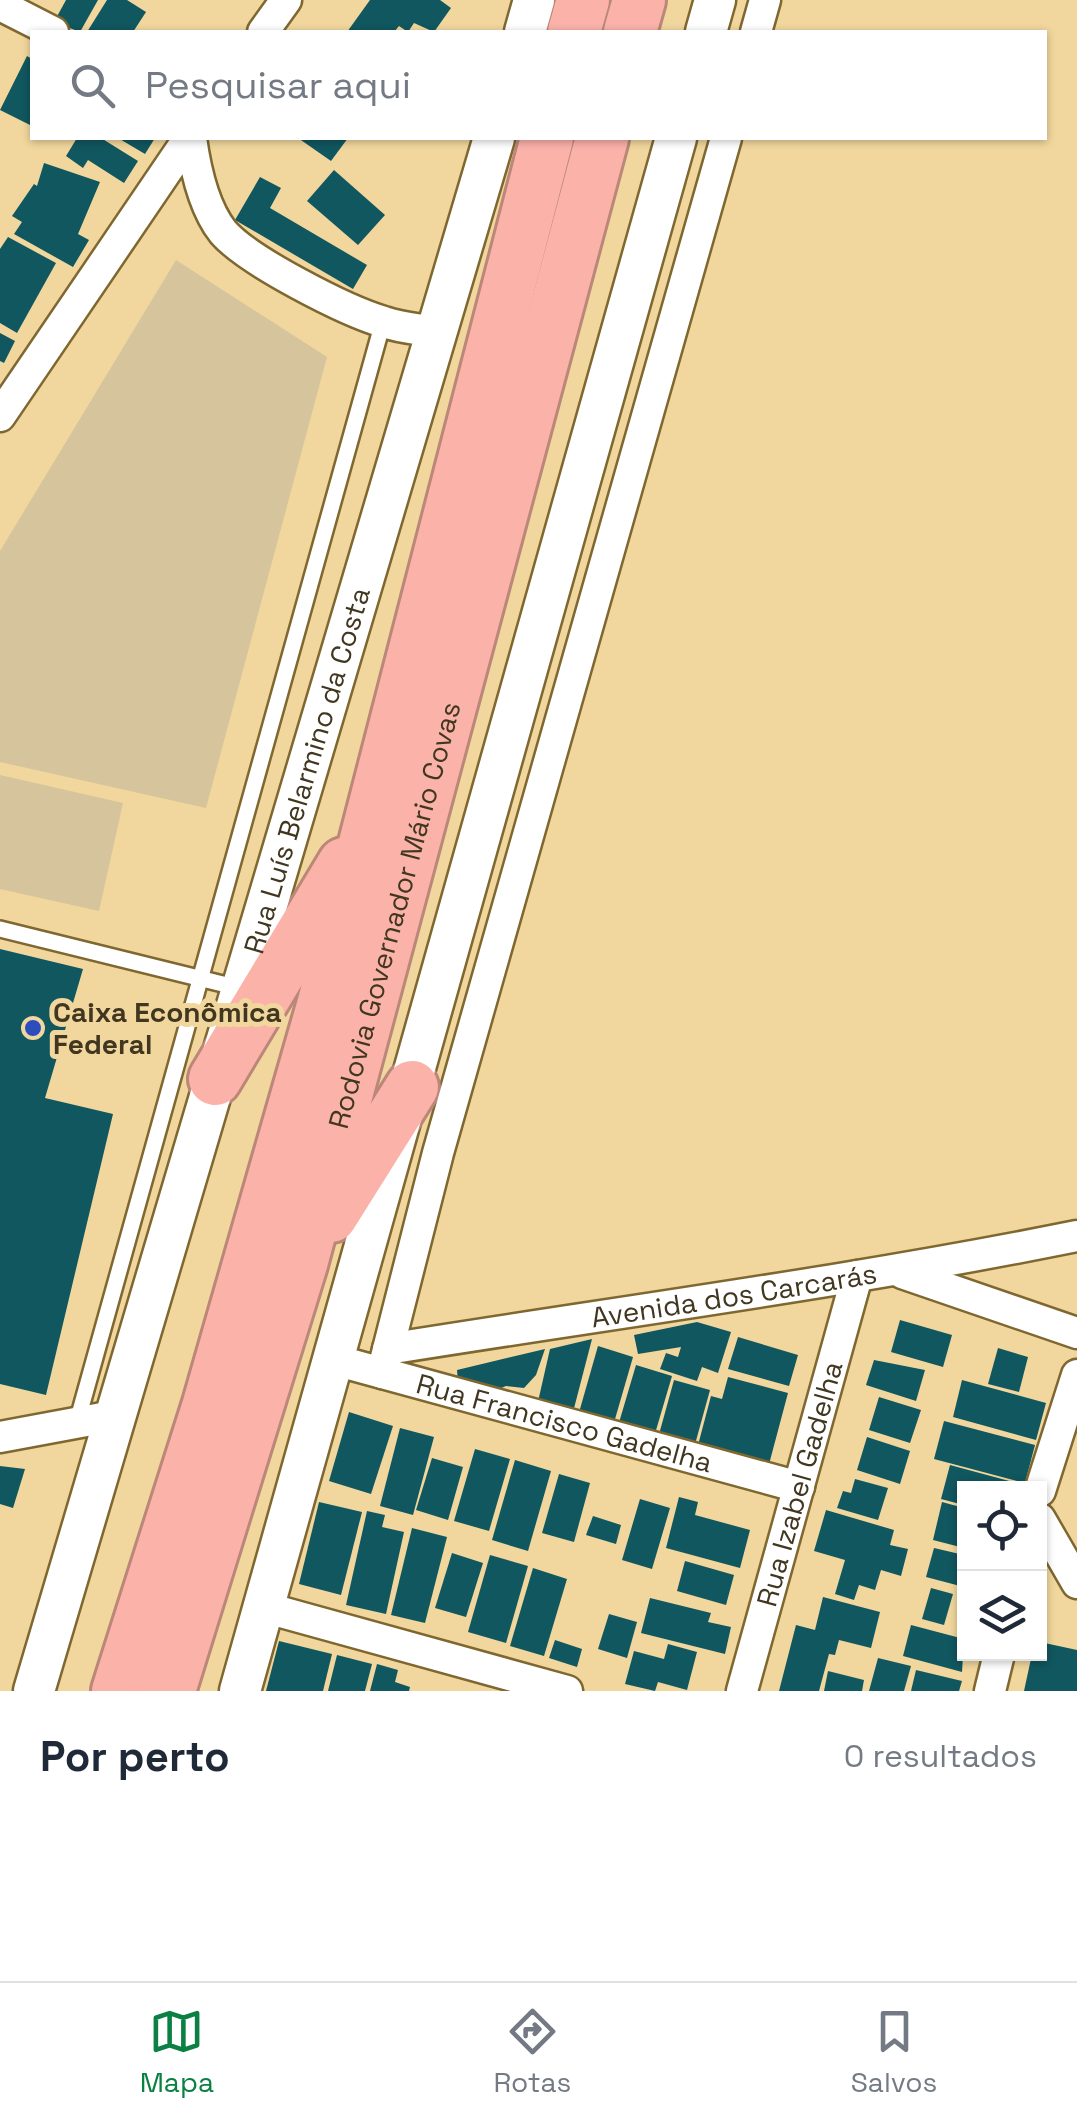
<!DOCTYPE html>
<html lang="pt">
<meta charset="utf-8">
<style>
:root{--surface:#fff;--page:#f2f2f3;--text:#1f2937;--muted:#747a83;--line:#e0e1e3;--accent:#0b8043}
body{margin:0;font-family:"Space Grotesk",sans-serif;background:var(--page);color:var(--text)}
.controls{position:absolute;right:30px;bottom:30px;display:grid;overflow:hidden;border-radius:0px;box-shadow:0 2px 8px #0004}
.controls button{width:90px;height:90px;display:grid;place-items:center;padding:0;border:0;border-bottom:2px solid var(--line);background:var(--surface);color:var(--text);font:50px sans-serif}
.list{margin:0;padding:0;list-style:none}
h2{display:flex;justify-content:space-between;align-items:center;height:130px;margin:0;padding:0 40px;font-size:42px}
h2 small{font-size:32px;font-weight:400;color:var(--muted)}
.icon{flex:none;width:55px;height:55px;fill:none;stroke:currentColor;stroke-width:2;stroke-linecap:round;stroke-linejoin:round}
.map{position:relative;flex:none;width:1077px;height:1691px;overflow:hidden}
.search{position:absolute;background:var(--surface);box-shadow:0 2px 8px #0004;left:30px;right:30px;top:30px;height:110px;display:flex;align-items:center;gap:25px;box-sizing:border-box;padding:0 35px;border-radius:0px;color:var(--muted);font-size:38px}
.sheet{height:290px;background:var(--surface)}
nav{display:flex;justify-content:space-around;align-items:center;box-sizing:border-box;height:140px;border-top:2px solid var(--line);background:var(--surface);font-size:28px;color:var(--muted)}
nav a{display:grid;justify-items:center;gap:5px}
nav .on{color:var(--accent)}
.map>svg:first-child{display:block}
</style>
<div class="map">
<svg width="1077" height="1691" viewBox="0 0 1077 1691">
<rect width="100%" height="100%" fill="#f1d79d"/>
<g fill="#d5c49c">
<polygon points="176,260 327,357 206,808 0,762 0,551"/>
<polygon points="0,775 123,803 99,911 0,889"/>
</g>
<g fill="#11575f">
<polygon points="66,0 98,0 80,32 54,22"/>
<polygon points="107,0 127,0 146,12 133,32 87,32"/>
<polygon points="370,0 440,0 451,8 434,32 414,23 408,32 399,26 394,32 347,32"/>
<polygon points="27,56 32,59 32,126 0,110"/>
<polygon points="77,138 101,138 138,161 124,183 88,160 83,168 66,156"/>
<polygon points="118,138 155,138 145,154"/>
<polygon points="298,138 348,138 331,161"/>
<polygon points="44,163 100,182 78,234 89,240 73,267 14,234 22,222 12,216 34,184 37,186"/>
<polygon points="334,170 385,215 358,245 307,201"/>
<polygon points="260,177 281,188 270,208 367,265 353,289 235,220"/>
<polygon points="8,237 56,263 17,333 0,323 0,249"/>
<polygon points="0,333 15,341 4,363 0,361"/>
<polygon points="0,949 83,969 45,1098 113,1114 46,1395 0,1384"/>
<polygon points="900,1320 952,1335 943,1367 891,1352"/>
<polygon points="697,1322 731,1332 718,1373 702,1367 697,1381 660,1369 666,1353 678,1357 681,1347 638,1354 634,1335"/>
<polygon points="738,1337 798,1355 789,1386 728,1369"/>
<polygon points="592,1339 572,1416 537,1406 550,1349"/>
<polygon points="598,1346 633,1357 613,1426 578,1416"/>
<polygon points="998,1348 1028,1357 1019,1392 988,1384"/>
<polygon points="545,1349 536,1375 524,1388 506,1386 489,1393 458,1383 457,1370"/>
<polygon points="874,1360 925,1370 916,1401 866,1385"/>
<polygon points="636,1365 672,1376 654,1437 618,1426"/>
<polygon points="728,1377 788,1393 768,1468 697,1449 711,1396 722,1399"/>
<polygon points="674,1380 710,1390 694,1448 658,1438"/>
<polygon points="962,1380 1046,1403 1036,1440 953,1417"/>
<polygon points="879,1397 921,1410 910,1443 869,1430"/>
<polygon points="349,1412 393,1426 371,1494 329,1481"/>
<polygon points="944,1421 1035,1445 1025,1483 934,1459"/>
<polygon points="400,1428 434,1437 413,1515 380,1506"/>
<polygon points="867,1437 910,1451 900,1484 857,1470"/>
<polygon points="475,1449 510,1459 489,1531 454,1521"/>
<polygon points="432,1458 463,1467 448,1520 416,1510"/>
<polygon points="515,1460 551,1471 528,1551 492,1540"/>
<polygon points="950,1465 1013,1482 1011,1488 964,1488 964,1505 941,1499"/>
<polygon points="0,1466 25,1469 13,1508 0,1504"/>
<polygon points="559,1474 590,1483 574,1542 542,1533"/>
<polygon points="855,1479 888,1488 878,1520 837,1508 843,1491 851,1493"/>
<polygon points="679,1497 698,1502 695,1515 750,1530 740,1568 666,1548"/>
<polygon points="640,1499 670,1508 652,1569 622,1560"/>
<polygon points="319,1502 362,1512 341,1595 299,1584"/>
<polygon points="942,1502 964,1508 964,1548 933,1540"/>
<polygon points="826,1510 894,1530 890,1545 908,1549 901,1576 881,1570 875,1590 859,1585 854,1600 835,1594 845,1560 814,1551"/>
<polygon points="367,1511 385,1515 382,1527 404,1532 386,1614 346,1605"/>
<polygon points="593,1516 621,1525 616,1544 586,1535"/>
<polygon points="412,1528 447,1537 425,1623 391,1615"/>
<polygon points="934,1548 964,1555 964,1587 926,1577"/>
<polygon points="452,1553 483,1563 466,1617 435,1608"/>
<polygon points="490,1555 528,1566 506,1643 468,1632"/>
<polygon points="685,1561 734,1575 726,1605 677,1591"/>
<polygon points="533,1568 567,1579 544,1656 510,1646"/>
<polygon points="931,1588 953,1594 944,1625 922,1619"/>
<polygon points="823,1597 880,1612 871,1648 839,1640 835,1655 829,1654 819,1691 779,1691 796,1625 815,1630"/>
<polygon points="650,1598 711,1613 708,1622 731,1627 725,1654 641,1633"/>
<polygon points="609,1614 637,1622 627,1658 598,1649"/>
<polygon points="911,1625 964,1639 962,1672 903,1656"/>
<polygon points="555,1640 582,1649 577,1667 549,1658"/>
<polygon points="279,1641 332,1654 323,1691 266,1691"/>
<polygon points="1040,1642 1077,1650 1077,1691 1024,1691 1032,1654 1040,1654"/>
<polygon points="668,1644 697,1652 687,1690 658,1682 655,1691 625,1684 634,1651 664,1659"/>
<polygon points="337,1655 372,1664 365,1691 328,1691"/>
<polygon points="878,1658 911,1666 904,1691 869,1691"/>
<polygon points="377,1664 398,1670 395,1682 410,1687 409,1691 370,1691"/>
<polygon points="916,1670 962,1681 959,1691 911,1691"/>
<polygon points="828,1671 864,1680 862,1691 824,1691"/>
</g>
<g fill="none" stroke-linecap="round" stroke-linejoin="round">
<defs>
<g id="lane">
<polyline points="0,929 239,988"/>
<polyline points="77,1422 383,322"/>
</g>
<g id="street">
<polyline points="0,5 53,32"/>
<polyline points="263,32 286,0"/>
<polyline points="756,32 765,0"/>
<path d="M191,138C195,167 204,208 223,232C248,261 346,311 384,322C400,328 419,329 437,332"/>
<polyline points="0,416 189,138"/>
<polyline points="902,1273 1077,1333"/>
<path id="s1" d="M388,1349C618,1312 849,1282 1077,1236"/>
<path id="s2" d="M331,1359L799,1487"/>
<polyline points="382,1373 438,1153 726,138"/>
<polyline points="0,1437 113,1416"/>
<polyline points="1040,1491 1077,1375"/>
<polyline points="1040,1519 1077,1583"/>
<polyline points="263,1607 567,1691"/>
<path id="s3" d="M742,1691L857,1276"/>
<polyline points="990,1691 999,1654"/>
</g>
<g id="secondary">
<polyline points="525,32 534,0"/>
<polyline points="706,32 715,0"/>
<path id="s4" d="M34,1691L494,138"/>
<polyline points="240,1691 676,138"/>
</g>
<g id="highway">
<polyline points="574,32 583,0"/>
<polyline points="630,32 639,0"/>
<polyline points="215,1079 344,864"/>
<polyline points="331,1216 412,1087"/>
<polyline points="118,1691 209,1404 323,1006 547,138"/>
<path id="s5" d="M169,1691L301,1264L602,138"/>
</g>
</defs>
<use href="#lane" stroke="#7f6730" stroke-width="20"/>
<use href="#street" stroke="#7f6730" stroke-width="35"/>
<use href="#secondary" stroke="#7f6730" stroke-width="45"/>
<use href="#highway" stroke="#ba8779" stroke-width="58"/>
<use href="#lane" stroke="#fff" stroke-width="15"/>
<use href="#street" stroke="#fff" stroke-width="30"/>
<use href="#secondary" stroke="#fff" stroke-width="40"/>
<use href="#highway" stroke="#fbb2a9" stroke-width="52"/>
</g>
<circle fill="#2c4dbd" stroke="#f1d79d" stroke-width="4" cx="33" cy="1028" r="10"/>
<g text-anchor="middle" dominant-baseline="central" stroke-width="10" stroke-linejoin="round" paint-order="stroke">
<g font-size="28" fill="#413720" stroke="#f1d79d">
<text stroke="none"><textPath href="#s4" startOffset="960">Rua Luís Belarmino da Costa</textPath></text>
<text stroke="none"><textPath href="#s5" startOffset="808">Rodovia Governador Mário Covas</textPath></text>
<text stroke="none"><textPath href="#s1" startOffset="350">Avenida dos Carcarás</textPath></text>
<text stroke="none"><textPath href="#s2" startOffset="242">Rua Francisco Gadelha</textPath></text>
<text stroke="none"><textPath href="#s3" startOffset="215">Rua Izabel Gadelha</textPath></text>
</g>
<g font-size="28" font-weight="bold" fill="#413720" stroke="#f1d79d" text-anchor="start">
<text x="53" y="1012">Caixa Econômica<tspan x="53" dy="32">Federal</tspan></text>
</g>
</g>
</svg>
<div class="controls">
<button><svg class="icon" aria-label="locate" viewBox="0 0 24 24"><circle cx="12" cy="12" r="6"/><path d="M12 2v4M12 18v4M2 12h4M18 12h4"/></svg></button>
<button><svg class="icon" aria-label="layers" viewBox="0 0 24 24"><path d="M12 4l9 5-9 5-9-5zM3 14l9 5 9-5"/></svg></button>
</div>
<div class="search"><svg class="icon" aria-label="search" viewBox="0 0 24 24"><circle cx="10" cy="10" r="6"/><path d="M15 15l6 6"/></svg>Pesquisar aqui</div>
</div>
<section class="sheet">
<h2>Por perto<small>0 resultados</small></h2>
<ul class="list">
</ul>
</section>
<nav>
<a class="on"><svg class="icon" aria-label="map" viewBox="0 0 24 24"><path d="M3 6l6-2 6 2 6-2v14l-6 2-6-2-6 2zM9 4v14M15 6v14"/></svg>Mapa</a>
<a><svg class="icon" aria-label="directions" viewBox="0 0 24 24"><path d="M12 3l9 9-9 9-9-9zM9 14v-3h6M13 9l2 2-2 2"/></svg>Rotas</a>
<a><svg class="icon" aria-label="saved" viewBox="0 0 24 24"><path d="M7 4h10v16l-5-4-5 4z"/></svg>Salvos</a>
</nav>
